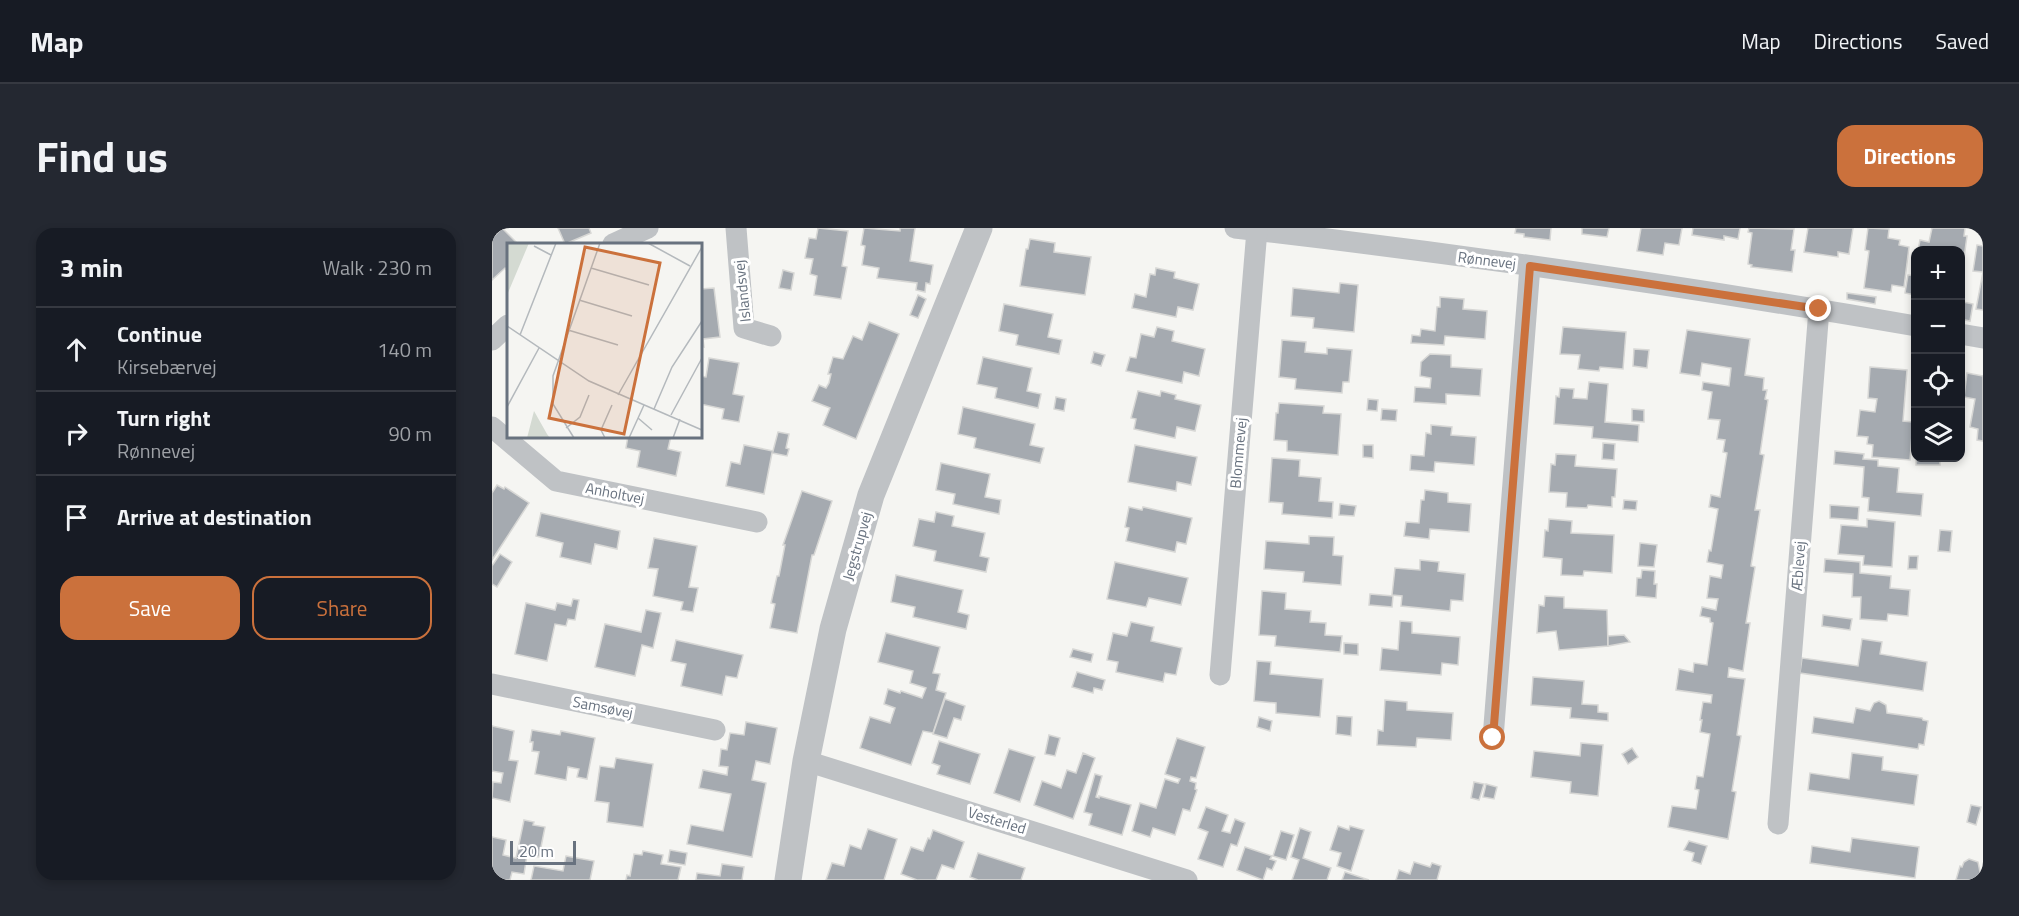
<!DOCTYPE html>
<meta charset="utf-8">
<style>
:root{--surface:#171b24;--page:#242831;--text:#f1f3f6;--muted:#9ea1a6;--line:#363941;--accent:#cb713c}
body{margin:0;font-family:"Titillium Web",sans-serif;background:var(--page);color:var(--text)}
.controls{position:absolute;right:18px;top:18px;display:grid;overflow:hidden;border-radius:12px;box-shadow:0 3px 9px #0003}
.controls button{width:54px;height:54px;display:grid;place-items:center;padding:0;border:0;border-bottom:2px solid var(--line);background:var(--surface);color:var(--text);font:30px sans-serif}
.scale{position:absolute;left:18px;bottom:15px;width:66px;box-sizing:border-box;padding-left:6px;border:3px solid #68727f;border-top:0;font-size:16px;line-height:21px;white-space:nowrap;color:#68727f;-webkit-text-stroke:4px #fff;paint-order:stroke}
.stop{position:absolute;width:18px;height:18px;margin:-14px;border:4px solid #cb713c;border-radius:50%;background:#fff}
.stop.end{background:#cb713c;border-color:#fff;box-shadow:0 2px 6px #0008}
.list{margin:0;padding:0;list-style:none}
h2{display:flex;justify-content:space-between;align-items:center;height:78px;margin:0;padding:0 24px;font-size:26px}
h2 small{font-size:20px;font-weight:400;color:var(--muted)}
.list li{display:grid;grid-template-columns:39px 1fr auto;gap:18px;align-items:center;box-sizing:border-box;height:84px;padding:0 24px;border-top:2px solid var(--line)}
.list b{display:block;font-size:22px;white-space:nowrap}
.list p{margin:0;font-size:20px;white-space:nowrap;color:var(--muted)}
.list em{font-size:20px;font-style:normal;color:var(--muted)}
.actions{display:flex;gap:12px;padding:18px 24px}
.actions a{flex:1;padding:14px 0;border:2px solid var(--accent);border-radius:18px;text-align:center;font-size:21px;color:var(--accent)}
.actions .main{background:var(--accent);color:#fff}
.icon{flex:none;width:33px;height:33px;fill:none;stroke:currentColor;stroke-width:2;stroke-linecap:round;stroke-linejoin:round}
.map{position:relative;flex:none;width:1491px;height:652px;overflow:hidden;border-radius:18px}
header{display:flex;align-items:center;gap:36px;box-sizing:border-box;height:84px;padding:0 30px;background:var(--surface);border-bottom:2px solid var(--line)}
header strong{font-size:28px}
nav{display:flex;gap:33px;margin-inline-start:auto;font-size:21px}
.intro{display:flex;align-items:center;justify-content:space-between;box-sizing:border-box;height:144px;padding:0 36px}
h1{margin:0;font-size:42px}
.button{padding:15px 27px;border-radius:18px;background:var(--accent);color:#fff;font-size:21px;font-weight:700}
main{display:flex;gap:36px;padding:0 36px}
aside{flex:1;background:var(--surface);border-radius:18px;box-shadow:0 3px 9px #0003}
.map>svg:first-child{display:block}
</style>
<header>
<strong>Map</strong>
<nav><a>Map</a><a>Directions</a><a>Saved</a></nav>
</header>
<div class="intro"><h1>Find us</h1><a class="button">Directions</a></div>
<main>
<aside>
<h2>3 min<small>Walk · 230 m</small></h2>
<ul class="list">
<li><svg class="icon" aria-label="ahead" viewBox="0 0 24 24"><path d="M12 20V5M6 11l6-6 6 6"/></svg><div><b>Continue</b><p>Kirsebærvej</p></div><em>140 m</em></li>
<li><svg class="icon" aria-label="right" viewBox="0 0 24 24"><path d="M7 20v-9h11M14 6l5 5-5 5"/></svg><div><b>Turn right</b><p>Rønnevej</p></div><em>90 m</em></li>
<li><svg class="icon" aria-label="arrive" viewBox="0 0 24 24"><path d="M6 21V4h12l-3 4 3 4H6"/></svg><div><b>Arrive at destination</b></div></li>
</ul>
<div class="actions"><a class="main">Save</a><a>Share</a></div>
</aside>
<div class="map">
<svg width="1491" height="652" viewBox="0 0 1491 652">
<rect width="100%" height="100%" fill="#f5f5f2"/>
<g fill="#a5aab0" stroke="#d7d7d5" stroke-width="1.5">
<polygon points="10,0 26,16 16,16 16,44 13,40 0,52 0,10"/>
<polygon points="66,0 97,0 99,5 73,16"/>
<polygon points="326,0 356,3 350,38 355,39 349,71 322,67 325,48 318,46 321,31 313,30 317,10 324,11"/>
<polygon points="372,0 408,3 408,0 423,0 418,33 441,37 438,56 434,55 433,64 424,62 425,55 385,50 387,40 370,37 373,18 369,17"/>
<polygon points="1024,0 1059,0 1058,12 1032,9 1032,6 1023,5"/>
<polygon points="1090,0 1117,0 1115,9 1090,6"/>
<polygon points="1149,0 1190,0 1187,17 1173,15 1171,27 1145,23"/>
<polygon points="1201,0 1248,0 1246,11 1232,8 1232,12 1200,7"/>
<polygon points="1257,0 1302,1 1299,22 1303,22 1300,44 1259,39 1260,37 1256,36 1260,5 1256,4"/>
<polygon points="1316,0 1361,0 1357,26 1346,24 1346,29 1312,24"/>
<polygon points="1376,0 1397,1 1396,10 1408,12 1407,17 1417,19 1412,59 1400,57 1399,64 1372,60 1377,23 1373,22"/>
<polygon points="1440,0 1473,0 1472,8 1475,8 1472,30 1468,29 1468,22 1426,22 1428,12 1437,14"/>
<polygon points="538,11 563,15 562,24 599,29 593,67 528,58 534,21 536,21"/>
<polygon points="1485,17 1491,18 1491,82 1484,81 1491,44 1481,43"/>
<polygon points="664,40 683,44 682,50 707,56 701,82 686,79 684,89 640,80 643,66 654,69 658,46 663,47"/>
<polygon points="291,42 302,45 299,62 287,60"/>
<polygon points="1416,47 1424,48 1423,67 1413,65"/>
<polygon points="848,55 866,57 862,104 821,100 822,90 799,88 801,60 847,65"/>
<polygon points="222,60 228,109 211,111 212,119 208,118 208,61"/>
<polygon points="1355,65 1384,69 1383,76 1355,71"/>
<polygon points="426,67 434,71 426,90 418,87"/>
<polygon points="948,69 972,71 971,81 995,83 993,111 953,108 952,117 919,115 920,107 928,108 929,101 943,103 945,79 948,79"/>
<polygon points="1471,74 1481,76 1478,93 1468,91"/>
<polygon points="512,76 561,86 556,109 570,112 567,126 524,117 526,107 507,103"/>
<polygon points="377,94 407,106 364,211 331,197 338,180 320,173 327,157 334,160 337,155 339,146 336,146 341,129 351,131 361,108 370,112"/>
<polygon points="665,99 682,103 680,113 713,121 707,148 692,144 690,155 634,143 638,129 644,130 649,106 662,109"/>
<polygon points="1071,99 1134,104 1131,141 1108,139 1107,143 1086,141 1088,127 1068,126"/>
<polygon points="1195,102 1258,111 1253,147 1272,150 1271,162 1275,162 1273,171 1276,172 1268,226 1272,227 1263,282 1268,282 1259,338 1263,339 1254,395 1258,395 1251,443 1237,440 1236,449 1253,451 1245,507 1249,508 1240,563 1244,564 1236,611 1176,599 1180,578 1204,581 1207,562 1203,561 1205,548 1211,549 1218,506 1208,504 1210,492 1208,492 1211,474 1219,475 1220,467 1184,462 1187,441 1201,444 1202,435 1215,437 1221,395 1218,394 1218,390 1208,388 1210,379 1224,382 1226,371 1215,370 1218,348 1229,350 1231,337 1215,334 1217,322 1219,323 1226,281 1217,279 1219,267 1228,269 1235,225 1231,224 1233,212 1225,211 1228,192 1216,191 1220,164 1210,162 1211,154 1237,158 1239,140 1210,135 1208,148 1188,145"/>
<polygon points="790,112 814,114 813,124 835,126 835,120 860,122 857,154 851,154 850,165 803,161 804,151 787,149"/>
<polygon points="1142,121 1157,122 1155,140 1141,138"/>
<polygon points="602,124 613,127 609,138 599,135"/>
<polygon points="938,126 959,127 959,139 990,141 988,168 954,166 954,176 922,174 923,159 938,160 939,150 928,148 929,134"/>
<polygon points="491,129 540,140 535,163 549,166 546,180 503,170 505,160 485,156"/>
<polygon points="217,130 247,135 241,166 252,168 247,194 230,191 232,181 208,176 208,148 214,149"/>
<polygon points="1378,139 1415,142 1411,193 1421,194 1418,232 1380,229 1381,217 1375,216 1376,209 1365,208 1368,182 1383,184 1385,171 1376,170"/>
<polygon points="1475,145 1491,148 1491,213 1485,212 1486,201 1478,199 1483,171 1472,169"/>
<polygon points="1097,154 1116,156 1113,194 1147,197 1146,214 1100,210 1101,199 1062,196 1064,168 1067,169 1068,160 1082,161 1081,170 1095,171"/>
<polygon points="1421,157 1424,157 1424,187 1422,187"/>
<polygon points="646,163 668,168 669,163 684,167 683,171 709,177 703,203 685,199 683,210 642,201 644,191 639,190"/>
<polygon points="564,169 574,171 572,183 562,181"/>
<polygon points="876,171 886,172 885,183 875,182"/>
<polygon points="787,175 832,178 831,185 849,186 846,227 795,223 795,213 782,212 784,185 786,185"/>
<polygon points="471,179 543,196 538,217 552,220 548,235 482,220 484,210 466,206"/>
<polygon points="890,181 905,182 904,193 889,192"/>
<polygon points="1140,181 1152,182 1152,194 1140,193"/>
<polygon points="939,197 960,199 959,207 984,209 982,237 943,234 942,244 918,242 919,227 932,228 934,205 939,206"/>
<polygon points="286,204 297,206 294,220 297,221 295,228 280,225 272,266 234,258 239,234 248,236 252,217 281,223"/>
<polygon points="136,208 179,208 176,221 189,224 184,248 145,239 148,223 134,220"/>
<polygon points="1111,215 1123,216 1122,232 1110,231"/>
<polygon points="643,217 705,229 699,257 685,254 684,263 636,254"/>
<polygon points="871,217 881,217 881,230 871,229"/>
<polygon points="1343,223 1372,226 1371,231 1386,232 1386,238 1407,240 1405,264 1431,266 1429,288 1376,283 1377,270 1370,269 1372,239 1342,236"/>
<polygon points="1064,226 1084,227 1083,238 1125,241 1123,269 1120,269 1120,279 1096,277 1095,280 1074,279 1075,265 1057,264 1059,236 1063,237"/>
<polygon points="780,230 808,232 807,248 829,250 827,273 841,274 840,290 790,286 791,275 777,274"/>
<rect x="1424" y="230" width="24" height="7"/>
<polygon points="449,235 498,246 493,269 509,272 507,286 461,276 463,266 444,262"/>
<polygon points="5,257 12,261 13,259 37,275 0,332 0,265"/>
<polygon points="933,262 956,265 956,274 979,276 977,304 938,301 937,311 912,308 914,294 927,295 929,272 932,272"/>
<polygon points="310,263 340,273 322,327 320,327 305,405 278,400 283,376 279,375 285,348 287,348 293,317 291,317"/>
<polygon points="1132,272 1145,273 1144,282 1131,281"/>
<polygon points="848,276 864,278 862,288 847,287"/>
<polygon points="1338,277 1367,279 1366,292 1338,290"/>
<polygon points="637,279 650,282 651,279 700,290 694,316 685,314 683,324 634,313 637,300 633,299"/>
<polygon points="444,284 462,288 460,298 493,305 488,328 497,330 494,344 442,333 444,323 421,318 427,291 442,294"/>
<polygon points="49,285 128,303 125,321 103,316 99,336 68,329 71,315 44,308"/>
<polygon points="1057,291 1080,293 1079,305 1122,307 1120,345 1092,343 1091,348 1069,347 1070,331 1051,329 1053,302 1056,303"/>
<polygon points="1375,291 1403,294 1400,339 1371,337 1372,328 1346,326 1349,297 1375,299"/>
<polygon points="1448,302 1460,303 1458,324 1446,323"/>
<polygon points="817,308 842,309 841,327 851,328 849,357 811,354 812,344 772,341 774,313 817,316"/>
<polygon points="162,310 205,318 197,359 206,360 201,384 189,382 191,374 161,368 166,341 156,340"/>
<polygon points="1148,315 1165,317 1162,339 1146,338"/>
<polygon points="8,326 20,334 5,359 0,356 0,338"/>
<polygon points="1417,328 1426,328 1425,341 1416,341"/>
<polygon points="1333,331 1368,334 1368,345 1399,348 1398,360 1418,362 1416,388 1396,386 1395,393 1368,391 1369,369 1360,369 1361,346 1332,344"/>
<polygon points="928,332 947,334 946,343 973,346 971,373 959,372 958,383 909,378 910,368 900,367 903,340 928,342"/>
<polygon points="623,334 696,350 689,377 657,370 654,379 615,371"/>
<polygon points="1150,342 1163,343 1162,356 1165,356 1164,370 1144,368 1145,350 1149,350"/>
<polygon points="404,347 471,362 466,384 477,387 474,401 421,389 423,379 399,374"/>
<polygon points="770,363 794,365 793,381 819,383 818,394 834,395 833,407 850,408 848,424 783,418 784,408 767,407"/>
<polygon points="878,366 901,368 900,379 877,377"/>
<polygon points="1053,368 1072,369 1072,380 1115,382 1116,418 1067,422 1064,403 1045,405 1047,377 1052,378"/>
<polygon points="81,371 87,372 83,392 76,391 74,398 63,396 55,433 23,426 34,375 63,382 65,375 79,378"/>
<polygon points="154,382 169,385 161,420 150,417 143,448 103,439 113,396 149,404"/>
<polygon points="1331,387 1360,391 1358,402 1330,398"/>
<polygon points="908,393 920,394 920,405 968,409 966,437 950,435 949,447 888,442 890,420 906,422"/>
<polygon points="639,394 662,399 659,413 690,420 684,447 673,445 671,454 624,444 626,434 615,432 621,405 635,408"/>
<polygon points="394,405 448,419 441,445 448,446 444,462 454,465 441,505 431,503 419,537 368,520 378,489 398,495 403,480 392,476 396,461 408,465 409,463 430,470 434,460 418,455 421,443 386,434"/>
<polygon points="1132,407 1138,414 1116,418 1116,408"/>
<polygon points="1370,411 1390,414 1388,426 1435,434 1431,463 1308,445 1310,430 1366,438"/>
<polygon points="184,412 251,427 245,450 234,448 230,467 189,458 194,436 179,433"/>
<polygon points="852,415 866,416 866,427 852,426"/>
<polygon points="581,421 601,426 599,434 578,429"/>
<polygon points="765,433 779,434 778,446 831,451 828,489 784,485 784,475 762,473"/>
<polygon points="585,444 613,452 610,462 602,460 601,465 580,459"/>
<polygon points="1041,449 1092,453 1090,476 1106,477 1106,484 1116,485 1116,493 1078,490 1079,480 1039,477"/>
<polygon points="453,471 473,478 469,492 462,490 455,510 441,506"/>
<polygon points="893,472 915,474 915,482 961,485 959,512 925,510 924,519 885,517 886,502 891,503"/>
<polygon points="1387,473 1394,477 1395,485 1430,490 1431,492 1436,493 1432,517 1427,516 1426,521 1320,505 1322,489 1361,495 1364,480 1378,483 1382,475"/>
<polygon points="845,488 860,489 859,508 844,506"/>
<polygon points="767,489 780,493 778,503 765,499"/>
<polygon points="254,494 285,500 278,536 264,533 260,552 274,555 260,629 195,616 199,597 231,603 239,566 207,560 211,542 235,547 236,539 227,538 229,521 235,522 238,505 252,507"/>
<polygon points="0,498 22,503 17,532 26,533 18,574 0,570 1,554 9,555 11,545 0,543"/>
<polygon points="40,502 68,507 69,503 103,510 95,551 85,549 87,541 76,539 74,552 43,546 47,524 40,523 41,514 38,514"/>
<polygon points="557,507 568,510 563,528 553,526"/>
<polygon points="685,510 713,519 704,550 699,549 698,553 704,555 703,561 705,562 698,583 691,581 683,607 661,600 658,609 640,603 648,575 664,580 673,551 686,555 688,551 673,546"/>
<polygon points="447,513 488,526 478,556 445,546 448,538 440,535"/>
<polygon points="1089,515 1111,517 1106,568 1078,565 1079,554 1039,549 1042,523 1088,528"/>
<polygon points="1140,520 1146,529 1136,536 1130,526"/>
<polygon points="517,521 543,529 528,574 502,565"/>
<polygon points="591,525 603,530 581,591 542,577 550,553 569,560 575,542 584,545"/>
<polygon points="1360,525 1391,529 1390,542 1426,547 1422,577 1316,562 1318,545 1357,551"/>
<polygon points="124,530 161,536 151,599 115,594 117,575 103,573 108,538 122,540"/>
<polygon points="603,546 610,548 604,569 607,570 607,568 639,577 630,607 597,597 600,586 592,584"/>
<polygon points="982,554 992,556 987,572 979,570"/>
<polygon points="994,556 1005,559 1002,571 991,569"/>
<polygon points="1479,577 1489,579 1484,597 1475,594"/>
<polygon points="714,579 736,587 730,603 738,605 743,591 753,595 745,618 739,616 731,639 706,631 716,604 706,600"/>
<polygon points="32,592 42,594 41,597 53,599 47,629 35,627 32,646 20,644 18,652 0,652 0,609 14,612 11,627 24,630"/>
<polygon points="846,598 857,602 858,598 872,602 859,643 845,638 849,625 838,622"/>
<polygon points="808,600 819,604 811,630 839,640 835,652 800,652 807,632 799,629"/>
<polygon points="376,601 405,611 392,652 334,652 340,635 352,638 358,617 369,621"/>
<polygon points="441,602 472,614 462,641 450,637 444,652 425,652 409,646 419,619 431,623 436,610 438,611"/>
<polygon points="789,603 802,607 794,632 781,628"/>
<polygon points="1360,610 1427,619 1423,650 1318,635 1320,618 1358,624"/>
<polygon points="1197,613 1215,618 1209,636 1200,633 1202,625 1192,622"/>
<polygon points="753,619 780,628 778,631 784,633 780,642 775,640 771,652 745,642"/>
<polygon points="178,622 195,625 193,637 176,634"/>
<polygon points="151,623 171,627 169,636 189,639 186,652 134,652 135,647 138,648 142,626 150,627"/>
<polygon points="486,625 533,640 529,652 486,652 478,649"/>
<polygon points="74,628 102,633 98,652 39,652 42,638 71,643"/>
<polygon points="1477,631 1486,634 1488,644 1491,645 1491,652 1464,652 1468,638 1470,639 1472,634"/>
<polygon points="922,634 938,639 940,635 949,638 945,652 904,652 907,642 918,646"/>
<polygon points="230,636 252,639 250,652 204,652 205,645 228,648"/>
<polygon points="853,644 877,652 850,652"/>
</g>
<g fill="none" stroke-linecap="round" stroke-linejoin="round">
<g stroke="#bfc2c5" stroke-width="21">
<polyline points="244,0 252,100 279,108"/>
<path d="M743,0C971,26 1198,59 1424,98"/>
<polyline points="121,16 156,0"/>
<polyline points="1468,106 1491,110"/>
<polyline points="0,112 16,97"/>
<polyline points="0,199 64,253 265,294"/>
<polyline points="728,447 765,2"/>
<polyline points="0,456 223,502"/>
<polyline points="1001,510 1038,38"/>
<polyline points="314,533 695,652"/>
<polyline points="1286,596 1327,81"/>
</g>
<polyline stroke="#bfc2c5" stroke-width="27" points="296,652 314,533 341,401 379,267 487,0"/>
</g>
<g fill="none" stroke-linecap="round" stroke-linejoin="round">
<polyline stroke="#cb713c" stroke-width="8" points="1001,510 1038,38 1327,81"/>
</g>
<g text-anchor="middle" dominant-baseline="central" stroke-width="6" stroke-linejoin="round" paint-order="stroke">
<g font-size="15" fill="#68727f" stroke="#fff">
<text transform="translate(995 32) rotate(7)">Rønnevej</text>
<text transform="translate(250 63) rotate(-96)">Islandsvej</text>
<text transform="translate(746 225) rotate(-85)">Blommevej</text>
<text transform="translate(123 265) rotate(11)">Anholtvej</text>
<text transform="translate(365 318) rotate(-74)">Jegstrupvej</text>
<text transform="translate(1306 338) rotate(-86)">Æblevej</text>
<text transform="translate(111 479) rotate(11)">Samsøvej</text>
<text transform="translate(505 592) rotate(17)">Vesterled</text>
</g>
</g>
<g transform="translate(15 15)">
<rect width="195" height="195" fill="#f5f5f2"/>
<path d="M0,0H22L0,52ZM27,168L40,191L43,195H20Z" fill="#d4dad2"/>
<path fill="none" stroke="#b4b9bd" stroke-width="1.5" d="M141,0L183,23M27,3L44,12M84,25L142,42M72,57L125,73M0,83L82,138L195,187M61,87L111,102M13,92L49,0M111,152L195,4M0,164L32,105M147,166L165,124L195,78M164,172L195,115M131,175L145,187M59,185L73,174L82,152M67,195L46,161V133L93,0M98,195L94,187L105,162M122,195L137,162M166,195L173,176"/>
<path fill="#cb713c" fill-opacity="0.15" stroke="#cb713c" stroke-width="3" d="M78,4L153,20L117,191L42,175Z"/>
<rect width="195" height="195" fill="none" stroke="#68727f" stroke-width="3"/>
</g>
</svg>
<div class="controls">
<button>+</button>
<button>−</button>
<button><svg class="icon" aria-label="locate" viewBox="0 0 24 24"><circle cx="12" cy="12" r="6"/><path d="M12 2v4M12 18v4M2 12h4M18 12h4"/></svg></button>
<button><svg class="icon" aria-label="layers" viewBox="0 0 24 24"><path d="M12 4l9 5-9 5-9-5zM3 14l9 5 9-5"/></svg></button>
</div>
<div class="scale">20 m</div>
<div class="stop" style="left:1001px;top:510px"></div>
<div class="stop end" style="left:1327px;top:81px"></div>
</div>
</main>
